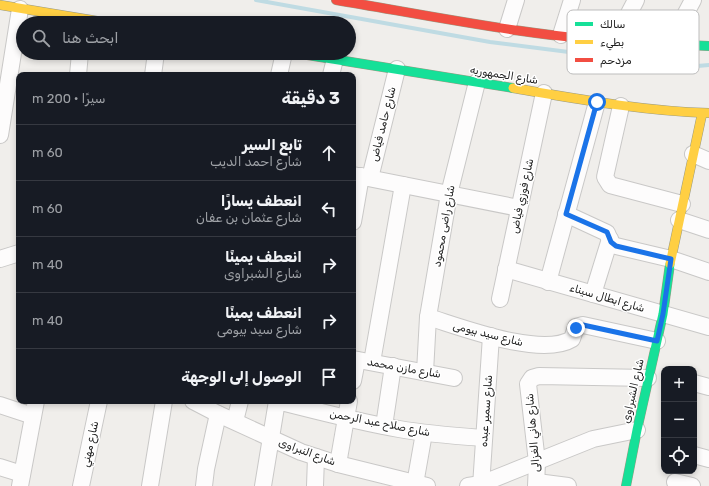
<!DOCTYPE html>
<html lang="ar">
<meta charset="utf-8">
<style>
:root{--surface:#171b24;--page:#242831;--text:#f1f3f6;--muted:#9ea1a6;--line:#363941}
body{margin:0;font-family:Rubik,"Noto Naskh Arabic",sans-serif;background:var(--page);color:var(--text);direction:rtl}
.controls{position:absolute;right:12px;bottom:12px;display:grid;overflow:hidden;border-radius:8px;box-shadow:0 2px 6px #0003}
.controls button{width:36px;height:36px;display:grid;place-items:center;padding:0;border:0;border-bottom:1px solid var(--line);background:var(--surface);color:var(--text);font:20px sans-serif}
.stop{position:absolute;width:12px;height:12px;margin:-9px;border:3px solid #1a73e8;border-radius:50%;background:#fff}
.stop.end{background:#1a73e8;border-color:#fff;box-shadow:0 1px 4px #0008}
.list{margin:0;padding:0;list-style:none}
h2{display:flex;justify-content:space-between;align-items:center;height:52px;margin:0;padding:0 16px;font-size:17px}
h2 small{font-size:13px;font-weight:400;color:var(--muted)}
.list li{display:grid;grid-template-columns:26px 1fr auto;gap:12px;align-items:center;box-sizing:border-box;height:56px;padding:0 16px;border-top:1px solid var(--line)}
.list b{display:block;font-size:15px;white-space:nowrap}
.list p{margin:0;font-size:13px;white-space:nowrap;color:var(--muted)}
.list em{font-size:13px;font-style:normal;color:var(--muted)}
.icon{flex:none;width:22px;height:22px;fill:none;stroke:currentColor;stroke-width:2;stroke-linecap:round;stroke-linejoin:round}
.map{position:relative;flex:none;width:709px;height:486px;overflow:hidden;direction:ltr}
.search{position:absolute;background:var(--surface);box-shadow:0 2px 6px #0003;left:16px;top:16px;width:340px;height:44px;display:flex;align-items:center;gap:10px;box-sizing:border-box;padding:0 14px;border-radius:22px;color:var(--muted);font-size:15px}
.panel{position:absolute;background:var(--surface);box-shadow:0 2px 6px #0003;left:16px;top:72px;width:340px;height:332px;border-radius:8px;direction:rtl}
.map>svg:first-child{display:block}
</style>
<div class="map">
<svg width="709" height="486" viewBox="0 0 709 486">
<rect width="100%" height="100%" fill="#f0eeeb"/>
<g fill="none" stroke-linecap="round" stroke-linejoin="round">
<polyline stroke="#bfdbe3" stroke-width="4" points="256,0 490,42 686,67 709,65"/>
<defs>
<g id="street">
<polyline points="507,29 516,0"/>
<polyline points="561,35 572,0"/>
<polyline points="614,42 636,0"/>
<polyline points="669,45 693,0"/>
<polyline points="78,75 80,53"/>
<polyline points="153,75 156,53"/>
<polyline points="279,75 284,53"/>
<polyline points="331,75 335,59"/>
<polyline points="621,106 605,177 610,185 682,204"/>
<polyline points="0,135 20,9"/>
<polyline points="693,154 709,161"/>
<polyline points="353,175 519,208"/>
<polyline points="370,178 397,69"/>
<polyline points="566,214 607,233 611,243 616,246 671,259 709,272"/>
<polyline points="679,220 709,230"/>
<polyline points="353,222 361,176"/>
<polyline points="0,259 19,253"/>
<polyline points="506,269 709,327"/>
<polyline points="548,282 597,102"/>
<polyline points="593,294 610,239"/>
<polyline points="500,299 544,93"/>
<path d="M428,317C461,327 541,358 572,339L576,327L583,325L657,341"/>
<polyline points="353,359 454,378"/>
<polyline points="372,362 403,185"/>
<polyline points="425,372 428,317 449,194 477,82"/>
<polyline points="353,381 357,360"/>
<polyline points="694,383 709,387"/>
<polyline points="193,401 218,414 301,452 338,464 427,486"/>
<polyline points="0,405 33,416"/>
<polyline points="235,421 240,401"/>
<polyline points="384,426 393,366"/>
<polyline points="694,455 709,459"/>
<polyline points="338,464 349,401"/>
<polyline points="0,467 22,474"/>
<polyline points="537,482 568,486"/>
<polyline points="675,482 692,486"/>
<polyline points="415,484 424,433"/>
<polyline points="20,486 36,401"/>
<polyline points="81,486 99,401"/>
<polyline points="150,486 164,401"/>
<polyline points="204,486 206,469 218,414"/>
<path d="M263,486L277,401C317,411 358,422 399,429C427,434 456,436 484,438"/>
<polyline points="315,486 316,457"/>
<polyline points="468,486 481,484 593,439 637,430"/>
<polyline points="481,486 491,336"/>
<polyline points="536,486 537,462 528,384 532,378 539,376 648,378"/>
</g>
<g id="fast">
<polyline points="640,43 709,46"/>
<polyline points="295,53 513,88"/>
<polyline points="626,486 637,430 663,314 670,264"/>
</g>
<g id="slow">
<polyline points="0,5 109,23"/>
<path d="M513,88C578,99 643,111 709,113"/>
<polyline points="670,264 702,114"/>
</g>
<path id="jam" d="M336,0C437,17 538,38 640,43"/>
</defs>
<use href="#street" stroke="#c9c8c7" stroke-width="18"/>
<use href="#fast" stroke="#999a82" stroke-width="10"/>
<use href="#slow" stroke="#999a82" stroke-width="10"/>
<use href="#jam" stroke="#999a82" stroke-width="10"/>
<use href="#street" stroke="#fdfcfc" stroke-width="16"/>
<use href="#fast" stroke="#16e098" stroke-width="9"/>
<use href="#slow" stroke="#ffcf43" stroke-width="9"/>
<use href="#jam" stroke="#f24e42" stroke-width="9"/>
</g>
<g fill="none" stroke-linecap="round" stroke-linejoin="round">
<polyline stroke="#1a73e8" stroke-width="5" points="576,328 583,325 657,341 663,314 671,259 616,246 611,242 607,232 566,214 597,102"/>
</g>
<g text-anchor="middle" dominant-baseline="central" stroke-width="3" stroke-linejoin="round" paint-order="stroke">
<g font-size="11" fill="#222" stroke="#fff">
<text transform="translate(504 75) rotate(9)">شارع الجمهوريه</text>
<text transform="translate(383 124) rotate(-76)">شارع حامد فياض</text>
<text transform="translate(522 196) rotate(-78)">شارع فوزي فياض</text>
<text transform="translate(444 226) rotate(-80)">شارع راضى محمود</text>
<text transform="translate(607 298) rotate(16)">شارع ابطال سيناء</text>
<text transform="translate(488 334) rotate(14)">شارع سيد بيومى</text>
<text transform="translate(404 368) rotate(10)">شارع مازن محمد</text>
<text transform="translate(633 391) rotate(-77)">شارع الشبراوى</text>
<text transform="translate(486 411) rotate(-86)">شارع سمير عبده</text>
<text transform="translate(380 423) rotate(11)">شارع صلاح عبد الرحمن</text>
<text transform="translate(533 433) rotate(-95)">شارع هاني الغزالى</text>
<text transform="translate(90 444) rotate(-78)">شارع مهني</text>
<text transform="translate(307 452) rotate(20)">شارع النبراوى</text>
</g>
</g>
<rect x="567" y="10" width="132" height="64" rx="6" fill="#fff" stroke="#bdbdbd" stroke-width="1"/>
<rect x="575" y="22" width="18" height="4" fill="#16e098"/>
<rect x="575" y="40" width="18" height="4" fill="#ffcf43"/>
<rect x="575" y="58" width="18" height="4" fill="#f24e42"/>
<g font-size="11" fill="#222">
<text x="600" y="28">سالك</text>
<text x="600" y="46">بطيء</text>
<text x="600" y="64">مزدحم</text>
</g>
</svg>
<div class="controls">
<button>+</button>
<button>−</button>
<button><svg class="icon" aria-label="locate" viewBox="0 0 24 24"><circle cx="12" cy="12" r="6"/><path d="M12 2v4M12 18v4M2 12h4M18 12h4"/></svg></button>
</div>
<div class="stop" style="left:597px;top:102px"></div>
<div class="stop end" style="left:576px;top:328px"></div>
<div class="search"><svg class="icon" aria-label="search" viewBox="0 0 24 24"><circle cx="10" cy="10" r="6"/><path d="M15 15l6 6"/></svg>ابحث هنا</div>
<section class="panel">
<h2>3 دقيقة<small>سيرًا · 200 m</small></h2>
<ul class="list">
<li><svg class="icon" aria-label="ahead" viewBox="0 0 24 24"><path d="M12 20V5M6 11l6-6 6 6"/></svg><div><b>تابع السير</b><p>شارع احمد الديب</p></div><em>60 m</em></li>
<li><svg class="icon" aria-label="left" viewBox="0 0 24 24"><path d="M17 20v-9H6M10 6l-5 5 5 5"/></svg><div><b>انعطف يسارًا</b><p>شارع عثمان بن عفان</p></div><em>60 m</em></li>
<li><svg class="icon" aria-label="right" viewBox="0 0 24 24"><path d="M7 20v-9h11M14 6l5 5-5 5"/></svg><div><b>انعطف يمينًا</b><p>شارع الشبراوى</p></div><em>40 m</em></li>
<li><svg class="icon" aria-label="right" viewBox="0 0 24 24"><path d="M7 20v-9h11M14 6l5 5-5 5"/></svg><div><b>انعطف يمينًا</b><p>شارع سيد بيومى</p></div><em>40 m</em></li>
<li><svg class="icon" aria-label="arrive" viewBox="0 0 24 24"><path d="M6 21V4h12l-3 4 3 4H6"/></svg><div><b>الوصول إلى الوجهة</b></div></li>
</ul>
</section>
</div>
